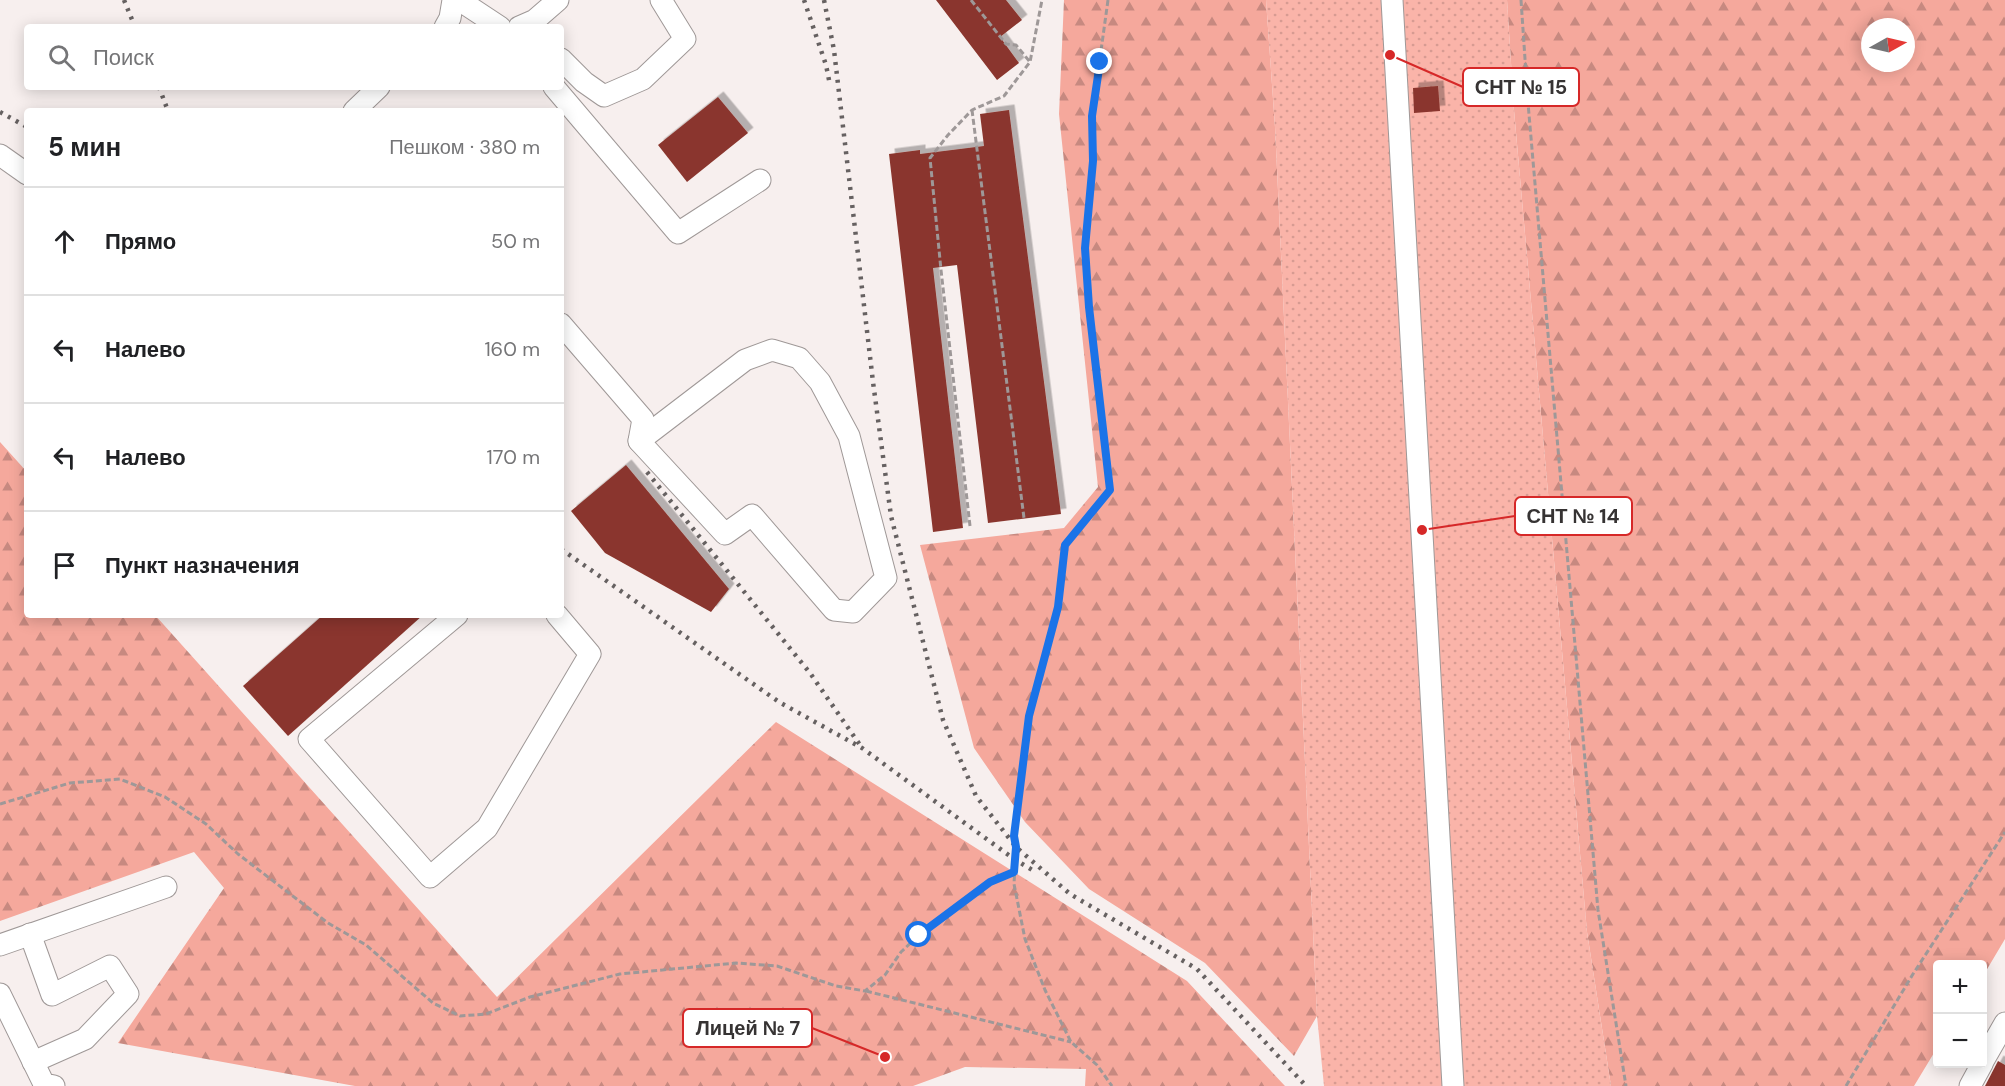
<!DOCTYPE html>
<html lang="ru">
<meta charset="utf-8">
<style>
:root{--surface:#fff;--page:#f6f6f6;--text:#202124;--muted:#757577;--line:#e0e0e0}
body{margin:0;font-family:"DM Sans",sans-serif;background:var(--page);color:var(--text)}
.controls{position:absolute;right:18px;bottom:18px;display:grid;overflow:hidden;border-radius:6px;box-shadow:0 3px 15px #0003}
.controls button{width:54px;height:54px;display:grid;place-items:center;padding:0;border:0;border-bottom:2px solid var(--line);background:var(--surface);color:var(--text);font:30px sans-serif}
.compass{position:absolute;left:1861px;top:18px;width:54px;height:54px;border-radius:50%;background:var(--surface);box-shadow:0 3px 15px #0003;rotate:82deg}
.stop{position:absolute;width:18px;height:18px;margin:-14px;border:4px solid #1a73e8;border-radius:50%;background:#fff}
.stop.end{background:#1a73e8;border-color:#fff;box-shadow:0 2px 6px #0008}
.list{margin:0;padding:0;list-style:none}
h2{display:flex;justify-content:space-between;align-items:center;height:78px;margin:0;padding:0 24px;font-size:26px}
h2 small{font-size:20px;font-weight:400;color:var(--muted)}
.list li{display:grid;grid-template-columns:39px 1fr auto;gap:18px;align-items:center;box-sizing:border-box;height:108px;padding:0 24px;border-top:2px solid var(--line)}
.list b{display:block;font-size:22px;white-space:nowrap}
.list em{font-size:20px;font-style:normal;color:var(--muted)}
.icon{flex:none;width:33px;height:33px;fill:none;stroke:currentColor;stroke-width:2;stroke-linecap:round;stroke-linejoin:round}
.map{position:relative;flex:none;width:2005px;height:1086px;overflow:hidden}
.search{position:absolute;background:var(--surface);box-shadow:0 3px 15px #0003;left:24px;top:24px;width:540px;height:66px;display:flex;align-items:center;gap:15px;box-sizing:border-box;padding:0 21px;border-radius:6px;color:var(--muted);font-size:22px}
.panel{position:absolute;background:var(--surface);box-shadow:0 3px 15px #0003;left:24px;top:108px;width:540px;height:510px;border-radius:6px}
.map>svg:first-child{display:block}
</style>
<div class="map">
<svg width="2005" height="1086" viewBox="0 0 2005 1086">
<defs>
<pattern id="forest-firs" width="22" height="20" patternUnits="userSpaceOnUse" patternTransform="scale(1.5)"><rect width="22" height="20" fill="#f5a89c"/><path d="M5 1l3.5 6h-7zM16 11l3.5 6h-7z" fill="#c78980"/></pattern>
<pattern id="garden-dots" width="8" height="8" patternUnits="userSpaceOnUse" patternTransform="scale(1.5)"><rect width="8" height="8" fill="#fab4a9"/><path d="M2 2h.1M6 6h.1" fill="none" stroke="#d79b92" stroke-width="1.8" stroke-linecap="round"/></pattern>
<filter id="shadow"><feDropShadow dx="5.5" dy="-5.5" stdDeviation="0" flood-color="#0004"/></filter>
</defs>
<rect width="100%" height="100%" fill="#f7efee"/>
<g fill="url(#forest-firs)" fill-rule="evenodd">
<polygon points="1064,0 1266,0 1275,127 1317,1016 1294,1056 1205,963 1089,889 1025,822 974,748 920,545 1064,528 1098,487 1059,114"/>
<path d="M1507,0H2005V939L1983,976L1982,964H1938L1937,1048L1914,1086H1611L1587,932L1514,110ZM1870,27H1906V63H1870Z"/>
<polygon points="0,442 27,472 27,615 155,615 497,997 776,722 1187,981 1285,1086 1085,1086 1086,1069 965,1067 913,1086 355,1086 118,1043 224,888 194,852 0,921"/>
</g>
<polygon fill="url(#garden-dots)" points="1266,0 1507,0 1514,110 1587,932 1611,1086 1324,1086 1317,1016 1275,127"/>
<g fill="#8a362d" filter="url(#shadow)">
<polygon points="936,0 1006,0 1022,20 1000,37 1019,63 997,80"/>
<polygon points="1438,86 1440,111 1414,113 1413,88"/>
<polygon points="718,97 748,133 687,182 658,145"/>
<polygon points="1009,110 1061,514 988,523 957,265 933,268 963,528 933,532 889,154 920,150 920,154 984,146 980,114"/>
<polygon points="626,465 729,589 711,612 605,553 571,511"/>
<polygon points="323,615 423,615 288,736 243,686"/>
<polygon points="1998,1061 2005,1065 2005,1086 1985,1086"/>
</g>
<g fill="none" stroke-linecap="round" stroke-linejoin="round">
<defs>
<g id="minor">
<polyline points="459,0 500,27"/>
<polyline points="1392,0 1453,1086"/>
<polyline points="445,27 450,18 453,0"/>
<polyline points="519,27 535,20 558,0"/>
<polyline points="561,59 584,82 604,96 643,79 685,39 661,0"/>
<polyline points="554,87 678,233 760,180"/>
<polyline points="354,111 379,87"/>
<polyline points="0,155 27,174"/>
<polyline points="561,324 643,419 639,441"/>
<polygon points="772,350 799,358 820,382 849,436 886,578 853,612 834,610 752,515 725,534 639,441 745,360"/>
<polyline points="457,615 309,739 430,877 487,828 590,654 557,615"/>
<polyline points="30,934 52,995 110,966 128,994 85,1039 33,1062"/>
<polyline points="0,945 166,887"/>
<polyline points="0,994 44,1084 54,1086"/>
<polyline points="1982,1063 2005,1023"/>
<polyline points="1970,1086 1982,1064"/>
</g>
</defs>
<use href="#minor" stroke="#9f9897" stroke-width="23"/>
<g stroke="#9e9898" stroke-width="3" stroke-dasharray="6 3" stroke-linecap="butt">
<polyline points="971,0 1006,44 1016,45 1030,62"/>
<polyline points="1108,0 1092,116 1093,161 1085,248 1089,307 1110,490 1064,545 1058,607 1029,716 1014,836 1016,847 1014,884 1025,939 1045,990 1071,1042 1097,1065 1112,1086"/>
<polyline points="1521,0 1528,103 1598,910 1626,1086"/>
<polyline points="972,110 1024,518"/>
<polyline points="970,526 941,270 930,158 948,135 972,110 1004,96 1030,62 1042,0"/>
<polyline points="0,804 70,783 120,779 165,797 206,824 238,854 328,923 366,945 433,1003 460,1016 486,1014 530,997 620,974 736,963 777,966 836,986 865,991 885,975 901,952 919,935 990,882 1014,872"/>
<polyline points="866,991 1071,1042"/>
<polyline points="1846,1086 1913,974 2005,832"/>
</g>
<use href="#minor" stroke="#fff" stroke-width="21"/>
<g stroke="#666161" stroke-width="4.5" stroke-dasharray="3 6" stroke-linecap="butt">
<polyline points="124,0 135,27"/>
<polyline points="804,0 826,65 830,85"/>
<polyline points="824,0 834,50 873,382 891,516 943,720 976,796 1016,847 1070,894 1197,969 1306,1086"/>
<polyline points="159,87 168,111"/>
<polyline points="0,112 27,127"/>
<polyline points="647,472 810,673 860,745"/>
<polyline points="561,549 779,702 862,748 1014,859 1034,871"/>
</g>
</g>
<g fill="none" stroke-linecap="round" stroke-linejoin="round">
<polyline stroke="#1a73e8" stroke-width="8" points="919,935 990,882 1014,872 1016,847 1014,836 1029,716 1058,607 1065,545 1110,490 1089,307 1085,248 1093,161 1092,116 1100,62"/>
</g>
<path fill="none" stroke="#d62828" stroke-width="2" d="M1390 55L1463 87M1422 530L1515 516M885 1057L812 1028"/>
<g fill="#d62828" stroke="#fff" stroke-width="2">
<circle cx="1390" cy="55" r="6"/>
<circle cx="1422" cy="530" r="6"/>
<circle cx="885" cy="1057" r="6"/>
</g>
<g fill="#fff" stroke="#d62828" stroke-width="2">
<rect x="1463" y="68" width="116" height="38" rx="6"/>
<rect x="1515" y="497" width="117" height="38" rx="6"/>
<rect x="683" y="1009" width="129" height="38" rx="6"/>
</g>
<g font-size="20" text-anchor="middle" font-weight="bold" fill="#363333">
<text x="1521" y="94">СНТ № 15</text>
<text x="1573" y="523">СНТ № 14</text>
<text x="748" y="1035">Лицей № 7</text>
</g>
</svg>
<div class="controls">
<button>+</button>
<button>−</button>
</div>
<svg class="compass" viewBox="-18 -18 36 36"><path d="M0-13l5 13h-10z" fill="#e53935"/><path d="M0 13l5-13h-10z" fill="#757577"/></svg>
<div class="stop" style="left:919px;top:935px"></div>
<div class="stop end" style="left:1100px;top:62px"></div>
<div class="search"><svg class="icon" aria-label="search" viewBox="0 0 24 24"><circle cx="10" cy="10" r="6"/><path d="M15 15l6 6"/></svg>Поиск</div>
<section class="panel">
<h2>5 мин<small>Пешком · 380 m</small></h2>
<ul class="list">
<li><svg class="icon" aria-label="ahead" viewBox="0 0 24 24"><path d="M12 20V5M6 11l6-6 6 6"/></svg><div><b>Прямо</b></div><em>50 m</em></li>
<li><svg class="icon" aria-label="left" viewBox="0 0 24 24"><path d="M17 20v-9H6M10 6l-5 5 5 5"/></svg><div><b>Налево</b></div><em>160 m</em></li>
<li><svg class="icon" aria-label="left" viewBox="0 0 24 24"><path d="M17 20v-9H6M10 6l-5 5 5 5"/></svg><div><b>Налево</b></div><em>170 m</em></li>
<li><svg class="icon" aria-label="arrive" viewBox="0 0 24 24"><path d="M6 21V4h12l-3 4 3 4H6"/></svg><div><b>Пункт назначения</b></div></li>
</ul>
</section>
</div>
